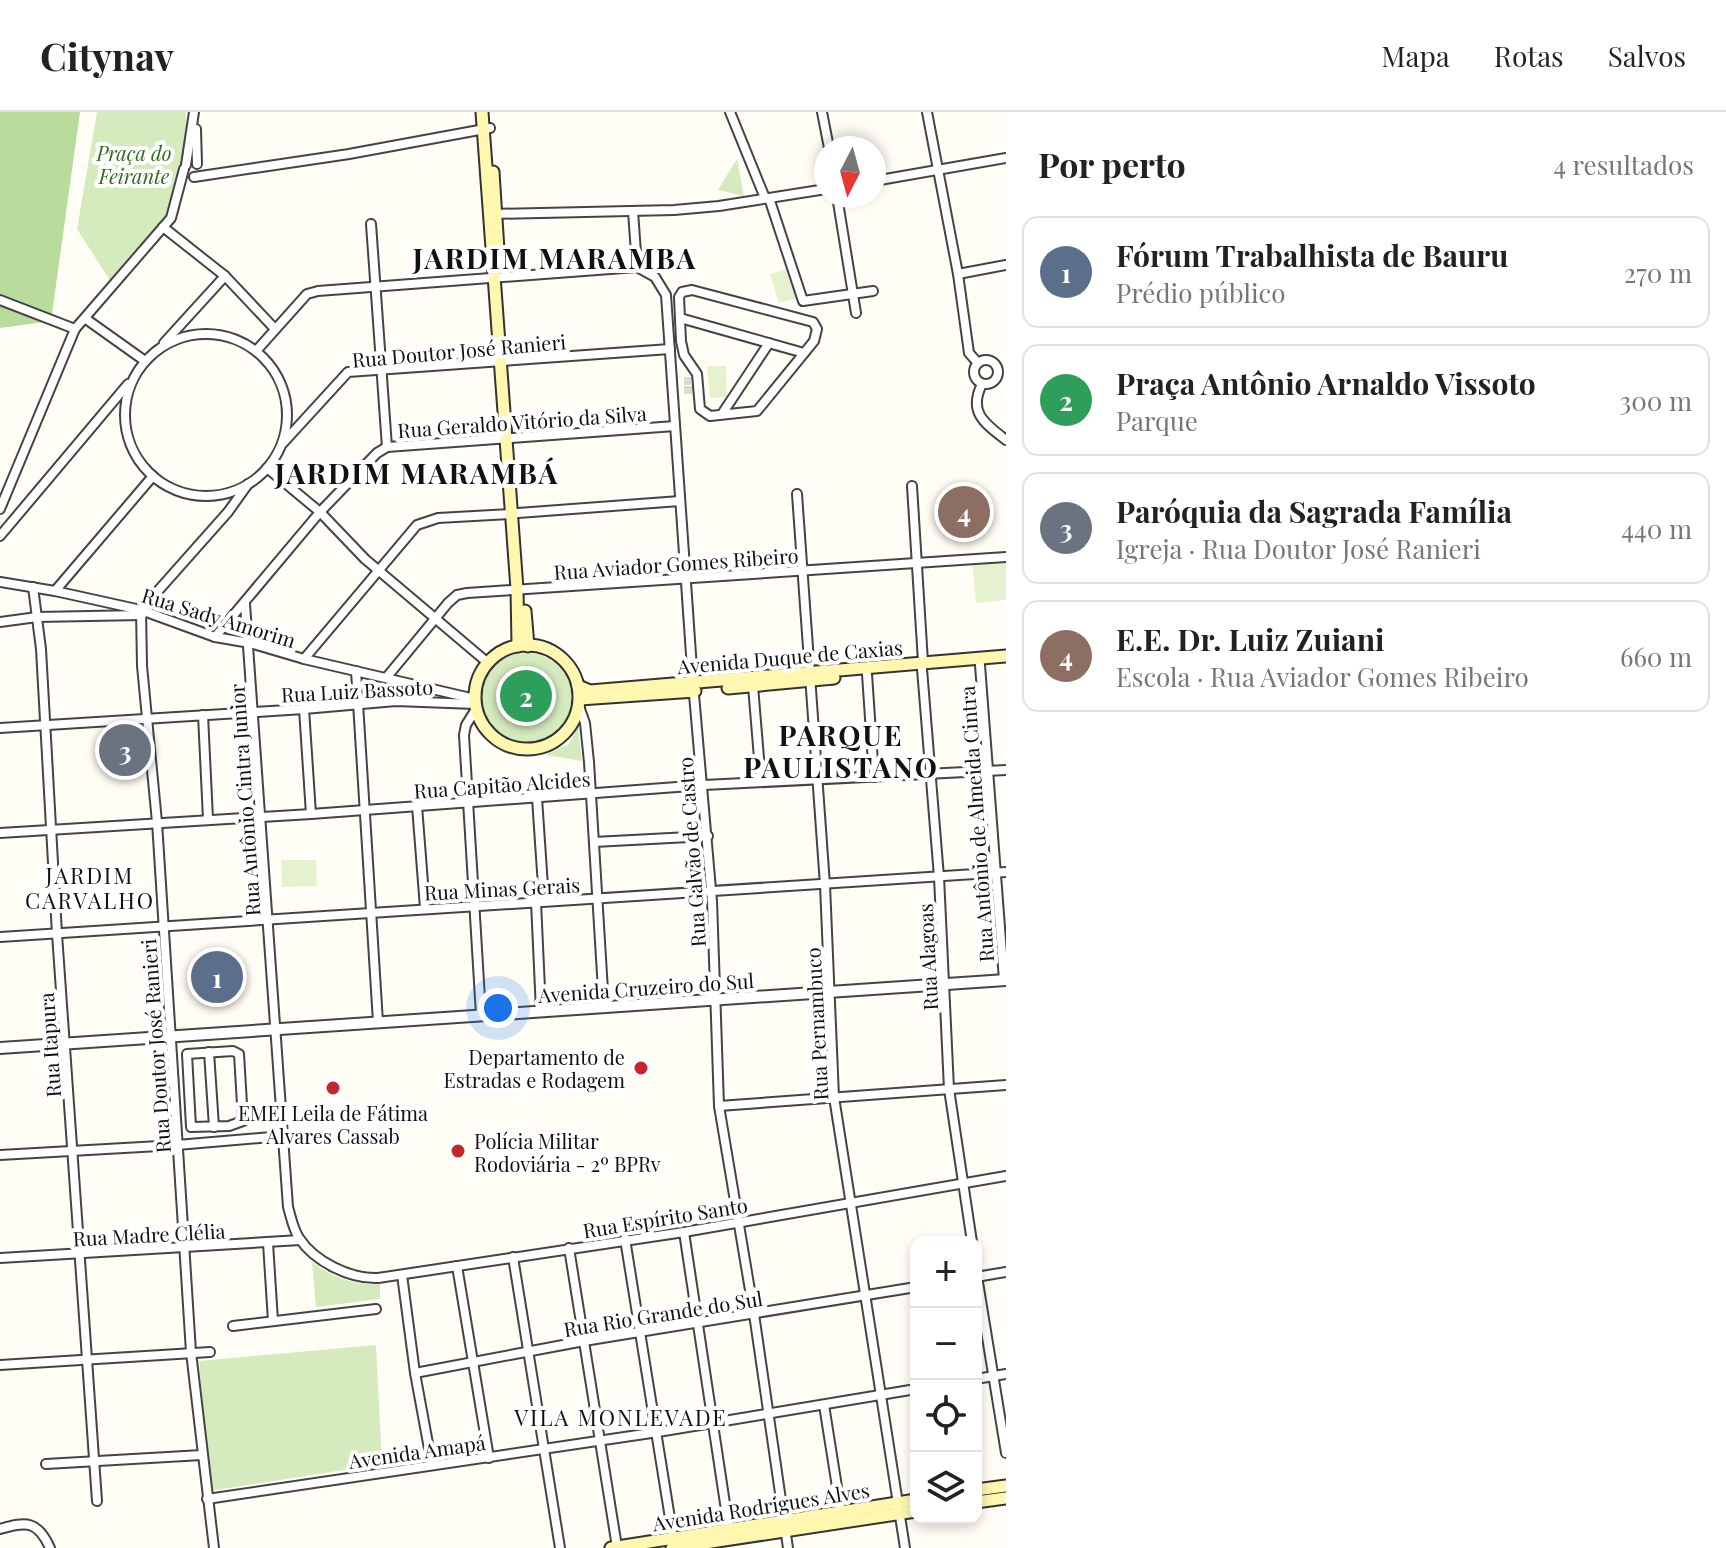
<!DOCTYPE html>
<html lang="pt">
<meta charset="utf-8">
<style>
:root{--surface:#fff;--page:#f2f2f2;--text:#222;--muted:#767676;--line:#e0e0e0;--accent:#111827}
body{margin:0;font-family:"Playfair Display",serif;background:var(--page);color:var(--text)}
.controls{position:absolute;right:24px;bottom:24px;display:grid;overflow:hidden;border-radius:16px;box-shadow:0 4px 12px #0003}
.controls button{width:72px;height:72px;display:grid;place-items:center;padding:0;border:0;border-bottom:2px solid var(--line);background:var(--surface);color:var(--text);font:40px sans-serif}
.compass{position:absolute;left:814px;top:24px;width:72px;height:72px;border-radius:50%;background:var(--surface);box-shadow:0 4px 12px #0003;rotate:186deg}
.you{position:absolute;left:498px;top:896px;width:28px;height:28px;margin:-20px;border:6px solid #fff;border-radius:50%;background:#1a73e8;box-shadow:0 0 0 12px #1a73e833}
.badge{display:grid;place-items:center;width:52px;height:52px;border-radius:50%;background:var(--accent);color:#fff;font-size:26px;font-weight:700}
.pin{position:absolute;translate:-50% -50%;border:4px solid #fff;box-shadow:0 2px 8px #0006}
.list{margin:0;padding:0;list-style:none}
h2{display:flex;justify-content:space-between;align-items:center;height:104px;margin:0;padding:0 32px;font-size:34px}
h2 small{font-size:26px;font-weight:400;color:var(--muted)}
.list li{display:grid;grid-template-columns:52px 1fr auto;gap:24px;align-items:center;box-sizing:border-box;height:112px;margin:0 16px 16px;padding:0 16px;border:2px solid var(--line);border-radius:16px}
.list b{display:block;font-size:30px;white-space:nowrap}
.list p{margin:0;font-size:26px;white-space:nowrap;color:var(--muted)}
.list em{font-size:26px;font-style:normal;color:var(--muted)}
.icon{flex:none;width:44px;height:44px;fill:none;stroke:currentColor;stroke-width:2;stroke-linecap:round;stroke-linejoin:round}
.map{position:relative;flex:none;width:1006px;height:1436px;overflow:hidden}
header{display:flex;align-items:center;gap:48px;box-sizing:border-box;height:112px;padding:0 40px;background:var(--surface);border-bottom:2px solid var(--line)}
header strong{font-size:38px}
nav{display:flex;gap:44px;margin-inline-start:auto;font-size:28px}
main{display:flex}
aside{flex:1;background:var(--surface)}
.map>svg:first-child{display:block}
</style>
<header>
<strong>Citynav</strong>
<nav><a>Mapa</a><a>Rotas</a><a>Salvos</a></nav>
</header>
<main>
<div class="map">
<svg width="1006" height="1436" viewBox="0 0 1006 1436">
<rect width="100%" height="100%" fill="#fffdf5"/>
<g fill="#d5ebbd">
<path d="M97,0H186C186,30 182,77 167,104C156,126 129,153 113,173L77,117Z"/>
<polygon points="737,47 744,84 718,78"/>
<circle cx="526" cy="587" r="46"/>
<polygon points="578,616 582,649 547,643 548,639 568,633"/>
<path d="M312,1150C332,1165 355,1174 380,1172V1187L316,1195Z"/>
<polygon points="376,1233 382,1352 210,1379 199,1249"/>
</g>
<polygon fill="#b9dc9c" points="0,0 80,0 51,209 0,216"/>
<g fill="#e6f2cf">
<polygon points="787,157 797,186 779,191 770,162"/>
<polygon points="707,254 726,254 727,285 710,286"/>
<polygon points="1006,446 1006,488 976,491 972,448"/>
<polygon points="281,748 316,748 317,774 282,775"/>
</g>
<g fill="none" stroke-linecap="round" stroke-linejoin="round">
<g stroke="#dbdad3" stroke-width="8" stroke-dasharray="8 4" stroke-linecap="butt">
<polyline points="684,269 691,269"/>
<polyline points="684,278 692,278"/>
</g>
<defs>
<g id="minor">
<polyline points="730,0 765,86"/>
<polyline points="822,0 829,36"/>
<polyline points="927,0 958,162 969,241 978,251"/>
<polyline points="196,17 197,52"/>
<polyline points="186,53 194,0"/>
<polyline points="194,65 349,42 490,16"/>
<polyline points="874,69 1006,46"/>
<polyline points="837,84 856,201"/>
<polyline points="769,86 803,189 873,179"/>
<polyline points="633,99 637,155"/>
<polyline points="492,102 674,98 719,94 826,77"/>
<polyline points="371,112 387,335"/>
<polyline points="163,115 225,164 275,217"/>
<polyline points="637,155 655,165 666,183 693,571 712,789 719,994 754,1202 788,1436"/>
<polyline points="958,162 1006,153"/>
<polygon points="692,178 813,210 817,217 814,229 757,299 710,304 700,297 697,262 684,243 681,229 679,185 682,180"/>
<polyline points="0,188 75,217"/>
<polyline points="680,206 804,241"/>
<polyline points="86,207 145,249"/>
<circle cx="206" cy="303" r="81"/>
<polyline points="164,231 225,164"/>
<polyline points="256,239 307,182 318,179 637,155"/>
<circle cx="986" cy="260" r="12"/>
<path d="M982,272C968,300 984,311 1006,328"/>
<polyline points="722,302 769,231"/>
<polyline points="283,331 348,260 670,237"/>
<polyline points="267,356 320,400 365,447 488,551"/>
<polyline points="912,374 923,550"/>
<polyline points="797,382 825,773 834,985 905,1436"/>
<polyline points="0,397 75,217 171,106 184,57"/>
<polyline points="518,401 680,389"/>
<polyline points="0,424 128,272"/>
<polyline points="0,470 55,479 141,498 215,525 250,531 304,547 475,587"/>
<polyline points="33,475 41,537 57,822 97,1389"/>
<polyline points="55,479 153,364"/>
<path d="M245,492L288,1095C291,1105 293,1117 299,1126C315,1150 350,1167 378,1166L684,1120L1006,1064"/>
<polyline points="0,510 37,505 142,503"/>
<polyline points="215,525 320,400 377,341 387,335 675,314"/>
<polyline points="304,547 417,413 438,406 511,402"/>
<polyline points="980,553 1004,868"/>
<polyline points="922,557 939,765 949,977 972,1130"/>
<polyline points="356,559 378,910"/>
<polyline points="867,562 874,665"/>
<polyline points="386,566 448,491 457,483 467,481 1006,445"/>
<polyline points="753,574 761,670"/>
<polyline points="579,594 585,611 589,650 604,895"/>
<polyline points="304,597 311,702"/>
<polyline points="476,597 466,613 464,623 481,903"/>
<polyline points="203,603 208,707"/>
<polyline points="0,616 304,597 396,589 475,592"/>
<polyline points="537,686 544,789"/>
<polyline points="417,694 425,796"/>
<polyline points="0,721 311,702 704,673 1006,658"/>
<polyline points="594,730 708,724"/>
<polyline points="536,790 541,899"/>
<polyline points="0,825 1006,760"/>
<polygon points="233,939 239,942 243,1009 229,1014 191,1015 187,942"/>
<polyline points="209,940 214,1015"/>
<polyline points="719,994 1006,973"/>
<polyline points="0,1043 177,1033 283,1024"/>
<polyline points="684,1120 729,1418"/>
<polyline points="625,1127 674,1431"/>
<polyline points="268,1131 273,1209"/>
<polyline points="569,1136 617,1435"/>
<polyline points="513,1145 560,1436"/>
<polyline points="0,1146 300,1128"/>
<polyline points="457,1154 489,1346"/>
<polyline points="976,1158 1006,1341"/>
<polyline points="402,1163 415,1261 432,1353"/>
<polyline points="976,1165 1006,1160"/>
<polyline points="233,1214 376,1197"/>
<polyline points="0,1253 210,1240"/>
<polyline points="415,1261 584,1229 916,1175"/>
<polyline points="976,1267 1006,1262"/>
<polyline points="824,1293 841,1400"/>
<polyline points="46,1352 202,1343"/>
<polyline points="207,1387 658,1320 916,1277"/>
<path d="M0,1417C27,1409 38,1409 50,1436"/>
<polyline points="214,1436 191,1240 157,710 142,554 141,498 228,400 248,372"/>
</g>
<polyline id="tertiary" points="0,936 1006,868"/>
<g id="secondary">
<polyline points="482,0 517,477 518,534"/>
<polyline points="493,60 498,138"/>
<polyline points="525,499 528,534"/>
<circle cx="527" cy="585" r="52"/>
<polyline points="578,574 590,579 1006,544"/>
<polyline points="728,576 834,566"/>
<polyline points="580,587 695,579"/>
<polyline points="976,1378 1006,1374"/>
<polyline points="976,1390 1006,1386"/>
<polyline points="611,1436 916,1388"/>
<polyline points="672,1436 916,1399"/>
</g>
</defs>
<use href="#minor" stroke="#444" stroke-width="12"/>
<use href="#tertiary" stroke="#444" stroke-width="14"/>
<use href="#secondary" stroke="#333" stroke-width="15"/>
<use href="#minor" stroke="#fff" stroke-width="8"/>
<use href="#tertiary" stroke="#fff" stroke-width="10"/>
<use href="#secondary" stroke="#fff6b0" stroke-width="11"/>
</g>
<g fill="#c4262e" stroke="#fff" stroke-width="3">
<circle cx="641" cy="956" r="8"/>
<circle cx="333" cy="976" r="8"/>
<circle cx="458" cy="1039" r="8"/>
</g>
<g text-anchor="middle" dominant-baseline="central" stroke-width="8" stroke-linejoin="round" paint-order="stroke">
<g font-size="20" font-style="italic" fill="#2f6b1f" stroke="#fff">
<text x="134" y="40">Praça do<tspan x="134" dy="23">Feirante</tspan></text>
</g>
<g font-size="20" fill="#111" stroke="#fff">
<text transform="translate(459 238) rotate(-5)">Rua Doutor José Ranieri</text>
<text transform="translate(522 309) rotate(-4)">Rua Geraldo Vitório da Silva</text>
<text transform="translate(676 451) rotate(-4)">Rua Aviador Gomes Ribeiro</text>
<text transform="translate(219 505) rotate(17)">Rua Sady Amorim</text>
<text transform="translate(790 544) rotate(-5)">Avenida Duque de Caxias</text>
<text transform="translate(357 578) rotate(-3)">Rua Luiz Bassoto</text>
<text transform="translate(502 672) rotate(-4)">Rua Capitão Alcides</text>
<text transform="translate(244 688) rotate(-94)">Rua Antônio Cintra Junior</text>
<text transform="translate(976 712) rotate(-94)">Rua Antônio de Almeida Cintra</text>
<text transform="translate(691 740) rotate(-94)">Rua Galvão de Castro</text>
<text transform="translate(502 776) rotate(-3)">Rua Minas Gerais</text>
<text transform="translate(927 845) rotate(-93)">Rua Alagoas</text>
<text transform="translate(646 875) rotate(-4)">Avenida Cruzeiro do Sul</text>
<text transform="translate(816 912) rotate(-93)">Rua Pernambuco</text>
<text transform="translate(49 933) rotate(-94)">Rua Itapura</text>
<text transform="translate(155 934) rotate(-94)">Rua Doutor José Ranieri</text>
<text transform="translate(665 1105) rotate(-9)">Rua Espírito Santo</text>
<text transform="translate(149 1122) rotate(-3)">Rua Madre Clélia</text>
<text transform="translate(663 1201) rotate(-9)">Rua Rio Grande do Sul</text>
<text transform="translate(417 1339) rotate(-8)">Avenida Amapá</text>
<text transform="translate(761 1394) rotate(-9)">Avenida Rodrigues Alves</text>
</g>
<g font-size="20" fill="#111" stroke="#fff" text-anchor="end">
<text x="625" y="944">Departamento de<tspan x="625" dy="23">Estradas e Rodagem</tspan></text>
<text x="333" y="1000" text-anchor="middle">EMEI Leila de Fátima<tspan x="333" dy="23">Alvares Cassab</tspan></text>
<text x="474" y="1028" text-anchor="start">Polícia Militar<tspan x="474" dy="23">Rodoviária - 2º BPRv</tspan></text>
</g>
<g font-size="22" letter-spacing="2" fill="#111" stroke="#fff">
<text x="90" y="763">JARDIM<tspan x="90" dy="25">CARVALHO</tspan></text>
<text x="621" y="1305">VILA MONLEVADE</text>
</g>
<g font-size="28" font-weight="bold" letter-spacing="2" fill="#111" stroke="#fff">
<text x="555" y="145">JARDIM MARAMBA</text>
<text x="417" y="360">JARDIM MARAMBÁ</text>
<text x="841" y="622">PARQUE<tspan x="841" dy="32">PAULISTANO</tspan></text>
</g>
</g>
</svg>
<div class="controls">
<button>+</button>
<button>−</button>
<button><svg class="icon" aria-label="locate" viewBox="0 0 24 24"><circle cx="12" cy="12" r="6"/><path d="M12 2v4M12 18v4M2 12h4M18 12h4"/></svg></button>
<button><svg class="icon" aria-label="layers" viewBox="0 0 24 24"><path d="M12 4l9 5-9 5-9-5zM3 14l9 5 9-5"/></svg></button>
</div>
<svg class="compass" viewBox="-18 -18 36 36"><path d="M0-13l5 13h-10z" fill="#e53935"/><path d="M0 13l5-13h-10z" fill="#767676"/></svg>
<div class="you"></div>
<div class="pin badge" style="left:217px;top:865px;background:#5c6f8a">1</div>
<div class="pin badge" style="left:526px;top:584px;background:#2e9e5b">2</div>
<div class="pin badge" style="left:125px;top:638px;background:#6b7280">3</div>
<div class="pin badge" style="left:964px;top:400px;background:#8d6e63">4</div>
</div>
<aside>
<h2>Por perto<small>4 resultados</small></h2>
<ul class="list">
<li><span class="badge" style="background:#5c6f8a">1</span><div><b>Fórum Trabalhista de Bauru</b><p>Prédio público</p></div><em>270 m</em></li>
<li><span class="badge" style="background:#2e9e5b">2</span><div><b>Praça Antônio Arnaldo Vissoto</b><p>Parque</p></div><em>300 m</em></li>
<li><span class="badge" style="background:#6b7280">3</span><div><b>Paróquia da Sagrada Família</b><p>Igreja · Rua Doutor José Ranieri</p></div><em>440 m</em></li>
<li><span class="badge" style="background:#8d6e63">4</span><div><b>E.E. Dr. Luiz Zuiani</b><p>Escola · Rua Aviador Gomes Ribeiro</p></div><em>660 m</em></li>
</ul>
</aside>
</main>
